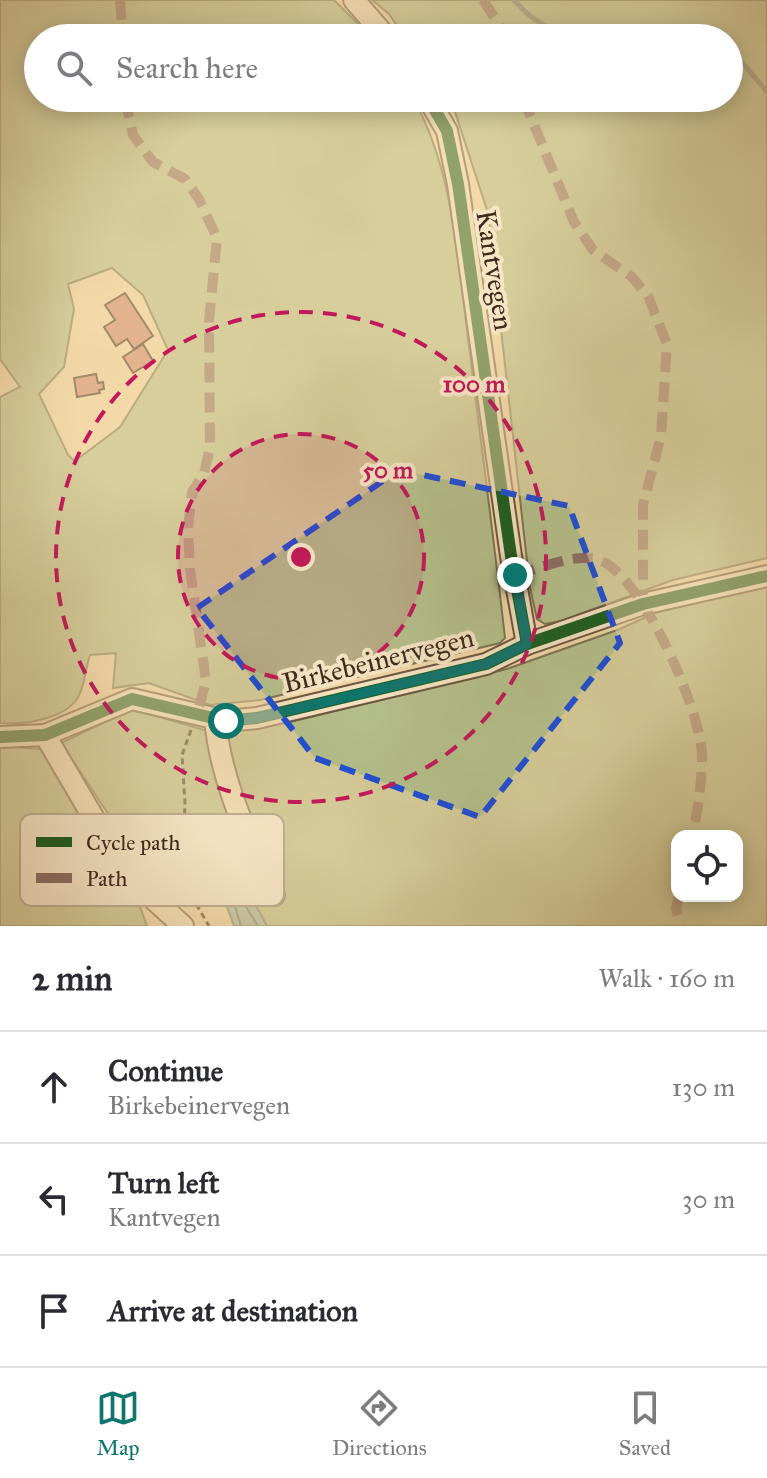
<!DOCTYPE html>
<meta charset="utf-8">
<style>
:root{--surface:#fff;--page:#f7f7f7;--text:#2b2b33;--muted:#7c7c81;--line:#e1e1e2;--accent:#0f766e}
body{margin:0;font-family:"IM FELL Great Primer",serif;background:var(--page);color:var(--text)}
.controls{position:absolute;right:24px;bottom:24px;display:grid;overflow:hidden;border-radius:16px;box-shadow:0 4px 20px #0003}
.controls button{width:72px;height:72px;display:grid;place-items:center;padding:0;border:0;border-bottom:2px solid var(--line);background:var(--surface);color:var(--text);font:40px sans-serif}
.stop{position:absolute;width:24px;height:24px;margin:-18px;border:6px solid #0f766e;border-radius:50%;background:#fff}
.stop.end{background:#0f766e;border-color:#fff;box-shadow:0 2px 8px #0008}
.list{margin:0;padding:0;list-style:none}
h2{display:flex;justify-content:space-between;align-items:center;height:104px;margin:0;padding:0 32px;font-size:34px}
h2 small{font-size:26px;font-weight:400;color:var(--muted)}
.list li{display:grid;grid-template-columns:52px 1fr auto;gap:24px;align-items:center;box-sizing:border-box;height:112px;padding:0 32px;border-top:2px solid var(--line)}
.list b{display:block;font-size:30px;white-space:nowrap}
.list p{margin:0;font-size:26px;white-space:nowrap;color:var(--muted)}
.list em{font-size:26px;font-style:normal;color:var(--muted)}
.icon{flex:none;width:44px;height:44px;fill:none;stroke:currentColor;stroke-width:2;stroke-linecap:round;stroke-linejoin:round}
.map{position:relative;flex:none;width:767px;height:926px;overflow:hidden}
.search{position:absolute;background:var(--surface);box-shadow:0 4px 20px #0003;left:24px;right:24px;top:24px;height:88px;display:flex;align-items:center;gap:20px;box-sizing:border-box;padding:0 28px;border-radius:44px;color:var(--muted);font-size:30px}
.sheet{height:440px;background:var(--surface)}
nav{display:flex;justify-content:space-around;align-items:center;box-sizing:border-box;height:112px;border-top:2px solid var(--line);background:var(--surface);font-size:22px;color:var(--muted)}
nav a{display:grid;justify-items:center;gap:4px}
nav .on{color:var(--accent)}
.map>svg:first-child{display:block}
</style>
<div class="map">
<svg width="767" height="926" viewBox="0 0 767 926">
<rect width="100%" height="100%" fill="#f3d9a8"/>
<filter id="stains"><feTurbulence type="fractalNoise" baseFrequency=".0025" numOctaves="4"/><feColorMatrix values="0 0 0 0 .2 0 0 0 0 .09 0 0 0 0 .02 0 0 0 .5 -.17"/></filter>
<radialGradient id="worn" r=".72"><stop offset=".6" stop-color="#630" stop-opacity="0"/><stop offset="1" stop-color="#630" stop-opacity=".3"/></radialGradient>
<g fill="#b5c08c" stroke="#7b7655" stroke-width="2" fill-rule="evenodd">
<path d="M0,0H334L372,38H38V98H413C454,170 458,265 469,346C481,443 494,540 505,638L500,643L260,700L210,705L149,683L113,688L116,653L90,655C86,667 85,681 80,693C70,719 24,725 0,723V397L20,387L0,359ZM112,268L143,295L168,350L120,427L75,461L68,455L39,394L64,367L74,309L68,284Z"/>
<polygon points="372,0 767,0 767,558 673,580 561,621 545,624 537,619 530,588 488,213 455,112 446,98 729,98 729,38 405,38 389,14"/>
<path d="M767,581V926H267L244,885L228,870L131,848L61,743L132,709L204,730L286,723L507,669L620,629L657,612ZM677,836H737V896H677Z"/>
<polygon points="0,746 42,749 139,904 147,926 0,926"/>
</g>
<path fill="#9cb9ad" stroke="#788074" stroke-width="2" d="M187,859C241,873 241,878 267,926H234L219,885L200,874L187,872Z"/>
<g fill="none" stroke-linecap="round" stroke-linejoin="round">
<polyline stroke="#6e7266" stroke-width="2" points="241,926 231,893 234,888 258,926"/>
<g stroke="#788074" stroke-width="5">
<path d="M514,0C539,29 559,34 596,38"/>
<polyline points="729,54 739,59 767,92"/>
</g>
</g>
<g fill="#d0866e" stroke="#412b1e" stroke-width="2">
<polygon points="125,293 153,336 134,349 127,339 116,346 104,327 115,320 105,305"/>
<polygon points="143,344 153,361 133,373 123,357"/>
<polygon points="96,374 98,383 103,382 104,389 99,390 100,393 77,397 74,378"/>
</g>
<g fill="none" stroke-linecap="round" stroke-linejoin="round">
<defs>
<g id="minor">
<polyline points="354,0 387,38"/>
<polyline points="428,98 447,131 458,184 511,556 527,644"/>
<path d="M215,719C221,783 248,837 274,895"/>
<polyline points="45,735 127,875 183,926"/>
<polyline points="0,737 45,735 132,699 226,721 257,718 486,664 527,644 643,604 767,576"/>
</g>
</defs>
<use href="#minor" stroke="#6e5640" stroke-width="24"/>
<polyline stroke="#412b1e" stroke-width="3" stroke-dasharray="6 4" stroke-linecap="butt" points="191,730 182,755 185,803 182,880 209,926"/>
<use href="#minor" stroke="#f7e6c6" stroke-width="20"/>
<g stroke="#8d6e63" stroke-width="10" stroke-dasharray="20 10" stroke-linecap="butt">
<polyline points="120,0 123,38"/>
<polyline points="483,0 508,38"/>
<polyline points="125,98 133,135 153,162 185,179 199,199 217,238 209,321 210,448 204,473 192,492 188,527 190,569 206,681 197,715"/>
<polyline points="523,98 574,222 593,250 632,277 648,296 667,344 661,436 643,505 643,604"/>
<path d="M515,575C539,569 575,552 599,560C642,574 702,713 702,756C702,782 698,811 692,836"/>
<polyline points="679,896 676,909 681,926"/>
</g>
<defs>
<g id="cycleway">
<polyline points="428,98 447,131 458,184 511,556 527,644"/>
<polyline points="0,737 45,735 132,699 226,721 257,718 486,664 527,644 643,604 767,576"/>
</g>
</defs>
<use href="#cycleway" stroke="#f7e6c6" stroke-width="17"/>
<use href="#cycleway" stroke="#1b5e20" stroke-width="12"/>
</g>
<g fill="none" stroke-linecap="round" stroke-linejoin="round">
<polyline stroke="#0f766e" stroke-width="10" points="226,721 257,718 486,664 527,644 515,575"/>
</g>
<path d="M0 0H767V926H0ZM399,470L569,506L620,643L480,817L315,758L197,608Z" fill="#f3d9a8" fill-opacity=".55" fill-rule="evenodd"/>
<path fill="none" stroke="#1d4ed8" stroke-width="6" stroke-dasharray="16 10" stroke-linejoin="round" d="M399,470L569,506L620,643L480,817L315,758L197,608Z"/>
<circle cx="301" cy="557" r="123" fill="#c2185b" fill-opacity=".12"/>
<g fill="none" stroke="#c2185b" stroke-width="4" stroke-dasharray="14 10">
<circle cx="301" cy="557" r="123"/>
<circle cx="301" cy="557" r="245"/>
</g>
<g text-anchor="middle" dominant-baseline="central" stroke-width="8" stroke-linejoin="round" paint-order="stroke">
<g font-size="28" fill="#412b1e" stroke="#f7e6c6">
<text transform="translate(495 270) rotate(81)">Kantvegen</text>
<text transform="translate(378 660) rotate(-14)">Birkebeinervegen</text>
</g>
</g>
<rect x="20" y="814" width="264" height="92" rx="12" fill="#f7e6c6" stroke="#c0ae94" stroke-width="2"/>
<rect x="36" y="837" width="36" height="10" fill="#1b5e20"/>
<rect x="36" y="873" width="36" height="10" fill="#8d6e63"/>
<g font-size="22" fill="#412b1e">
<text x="86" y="850">Cycle path</text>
<text x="86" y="886">Path</text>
</g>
<circle cx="301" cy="557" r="12" fill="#c2185b" stroke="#f7e6c6" stroke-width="4"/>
<g font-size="24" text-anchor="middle" font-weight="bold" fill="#c2185b" stroke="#f7e6c6" stroke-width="8" stroke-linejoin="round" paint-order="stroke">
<text x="474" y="392">100 m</text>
<text x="388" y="478">50 m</text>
</g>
<rect width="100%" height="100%" filter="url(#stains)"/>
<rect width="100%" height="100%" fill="url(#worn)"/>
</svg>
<div class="controls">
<button><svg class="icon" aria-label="locate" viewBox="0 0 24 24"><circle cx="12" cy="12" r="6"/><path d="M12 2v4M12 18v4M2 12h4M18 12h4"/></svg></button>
</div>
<div class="stop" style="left:226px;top:721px"></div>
<div class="stop end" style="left:515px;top:575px"></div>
<div class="search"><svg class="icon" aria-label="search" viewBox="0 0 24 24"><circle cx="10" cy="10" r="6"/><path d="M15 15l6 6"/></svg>Search here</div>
</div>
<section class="sheet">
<h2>2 min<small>Walk · 160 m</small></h2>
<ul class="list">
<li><svg class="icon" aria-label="ahead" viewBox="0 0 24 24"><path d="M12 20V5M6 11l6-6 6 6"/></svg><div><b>Continue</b><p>Birkebeinervegen</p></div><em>130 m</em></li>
<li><svg class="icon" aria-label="left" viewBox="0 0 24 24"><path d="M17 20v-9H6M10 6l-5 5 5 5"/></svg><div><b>Turn left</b><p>Kantvegen</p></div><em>30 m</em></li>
<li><svg class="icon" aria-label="arrive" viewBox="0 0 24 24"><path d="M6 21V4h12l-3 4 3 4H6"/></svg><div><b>Arrive at destination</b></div></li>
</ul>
</section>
<nav>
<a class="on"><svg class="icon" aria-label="map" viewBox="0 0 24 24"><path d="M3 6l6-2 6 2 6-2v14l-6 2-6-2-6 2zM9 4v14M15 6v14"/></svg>Map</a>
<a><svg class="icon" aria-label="directions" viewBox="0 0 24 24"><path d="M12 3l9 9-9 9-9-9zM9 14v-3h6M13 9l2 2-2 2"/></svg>Directions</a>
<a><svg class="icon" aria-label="saved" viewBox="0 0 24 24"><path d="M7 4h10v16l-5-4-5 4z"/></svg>Saved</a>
</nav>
